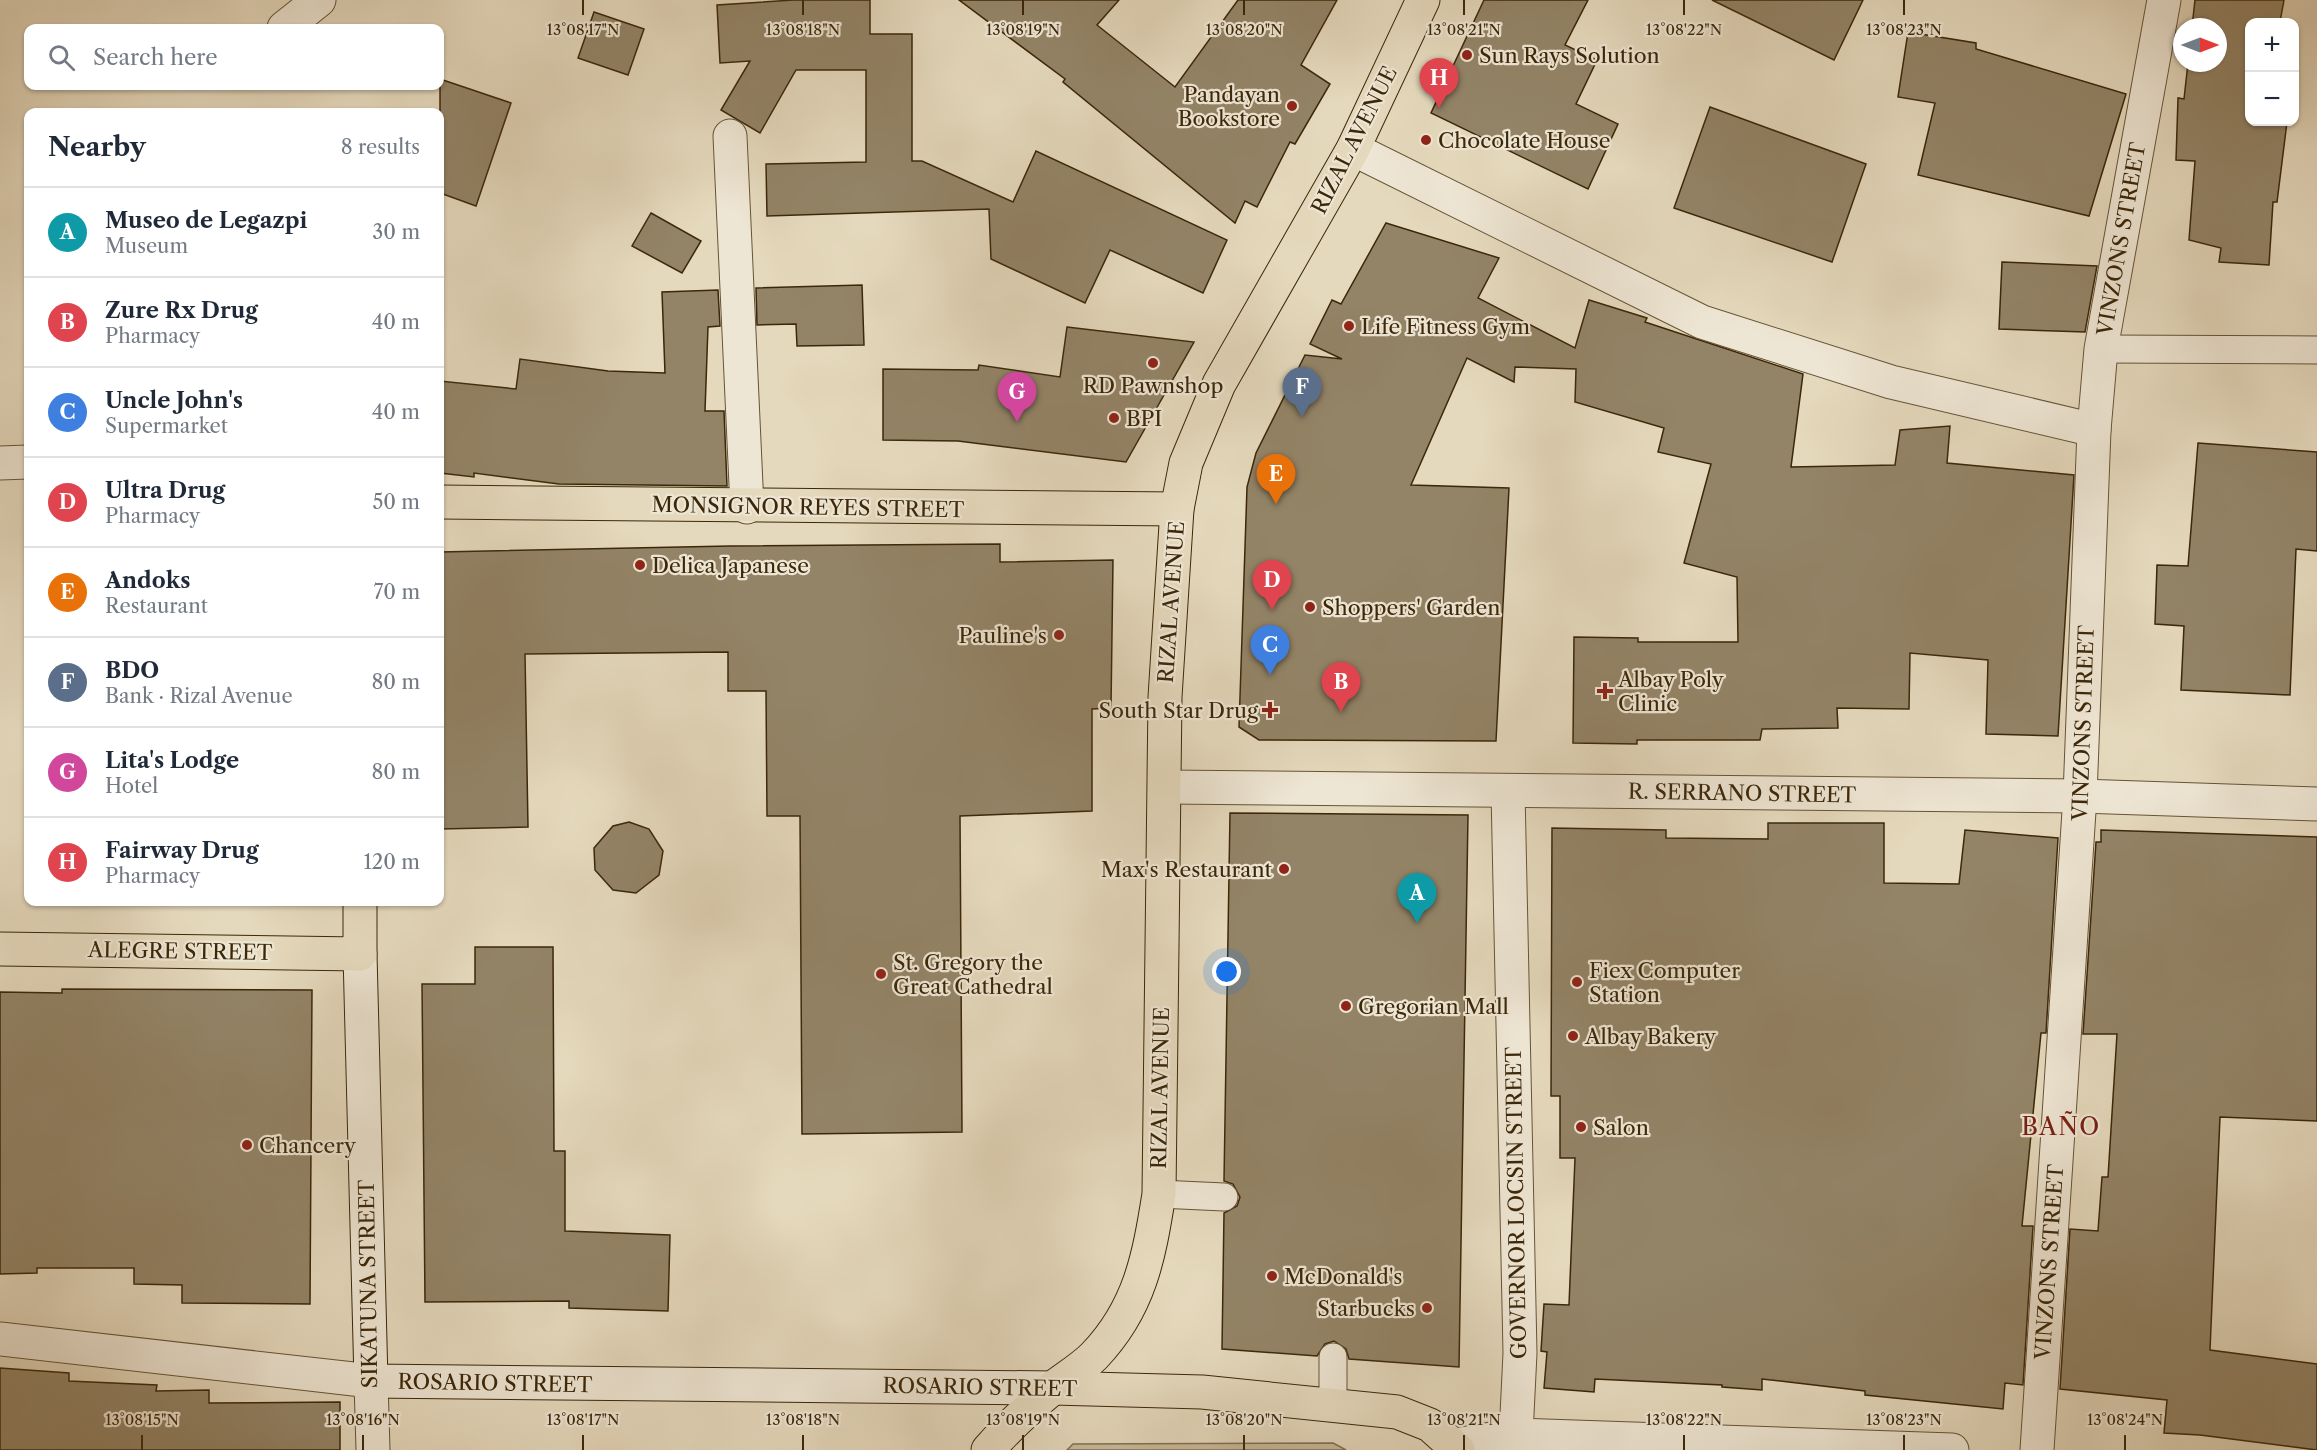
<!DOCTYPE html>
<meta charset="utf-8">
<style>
:root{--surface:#fff;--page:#f6f6f7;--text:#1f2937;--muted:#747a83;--line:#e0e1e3;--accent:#2563eb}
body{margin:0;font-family:"Libre Caslon Text",serif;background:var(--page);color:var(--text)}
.controls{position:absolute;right:18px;top:18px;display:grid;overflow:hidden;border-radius:12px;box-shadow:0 2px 4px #0004}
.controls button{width:54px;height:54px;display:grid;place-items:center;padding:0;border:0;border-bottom:2px solid var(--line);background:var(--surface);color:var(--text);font:30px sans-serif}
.compass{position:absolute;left:2173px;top:18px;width:54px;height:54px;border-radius:50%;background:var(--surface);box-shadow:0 2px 4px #0004;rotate:90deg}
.you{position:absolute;left:1227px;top:972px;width:21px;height:21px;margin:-15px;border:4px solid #fff;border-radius:50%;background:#1a73e8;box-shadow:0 0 0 9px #1a73e833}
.badge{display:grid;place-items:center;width:39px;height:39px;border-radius:50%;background:var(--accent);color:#fff;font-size:20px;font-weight:700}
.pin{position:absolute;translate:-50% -50px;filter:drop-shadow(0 2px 3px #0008)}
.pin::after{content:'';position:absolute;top:32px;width:21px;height:18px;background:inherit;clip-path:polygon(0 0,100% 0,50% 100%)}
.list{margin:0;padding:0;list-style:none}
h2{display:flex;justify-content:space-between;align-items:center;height:78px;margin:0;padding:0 24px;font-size:26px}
h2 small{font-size:20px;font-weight:400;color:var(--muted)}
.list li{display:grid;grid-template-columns:39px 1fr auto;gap:18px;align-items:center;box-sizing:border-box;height:90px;padding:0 24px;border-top:2px solid var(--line)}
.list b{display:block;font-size:22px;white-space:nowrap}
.list p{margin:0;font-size:20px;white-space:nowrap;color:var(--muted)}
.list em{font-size:20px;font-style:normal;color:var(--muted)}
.icon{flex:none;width:33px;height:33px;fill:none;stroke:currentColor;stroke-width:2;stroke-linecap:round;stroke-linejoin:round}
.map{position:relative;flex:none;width:2317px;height:1450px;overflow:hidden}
.search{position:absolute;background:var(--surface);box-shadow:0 2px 4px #0004;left:24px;top:24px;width:420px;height:66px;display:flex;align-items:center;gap:15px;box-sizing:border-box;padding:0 21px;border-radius:12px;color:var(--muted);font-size:22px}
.panel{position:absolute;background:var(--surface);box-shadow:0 2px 4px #0004;left:24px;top:108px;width:420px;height:798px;border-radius:12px}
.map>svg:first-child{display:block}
</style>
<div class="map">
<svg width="2317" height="1450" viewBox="0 0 2317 1450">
<rect width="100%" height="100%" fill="#e5d9bd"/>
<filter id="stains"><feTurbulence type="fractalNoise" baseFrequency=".00333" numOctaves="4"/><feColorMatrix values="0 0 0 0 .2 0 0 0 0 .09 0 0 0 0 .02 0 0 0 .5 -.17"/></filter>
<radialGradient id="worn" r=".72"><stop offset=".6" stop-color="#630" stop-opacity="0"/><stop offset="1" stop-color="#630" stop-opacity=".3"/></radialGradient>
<polygon fill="#c8bb9e" stroke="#827154" stroke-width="1.5" points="1333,1443 1346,1450 1067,1450 1073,1444"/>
<g fill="#938467" stroke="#3b2709" stroke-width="1.5">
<polygon points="793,0 870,0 870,34 912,34 912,161 922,161 1013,202 1036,151 1227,240 1203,293 1110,250 1085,303 991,259 989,209 767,216 766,164 866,162 866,70 796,70 760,133 721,110 750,61 720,63 717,5"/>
<polygon points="959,0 1119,0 1097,25 1175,87 1238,0 1337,0 1301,65 1330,84 1295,144 1290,142 1257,207 1245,201 1235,223 1063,82 1065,79"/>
<polygon points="1484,0 1588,0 1565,45 1597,60 1576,104 1618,124 1588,189 1431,113"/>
<polygon points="1712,0 1863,0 1834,60"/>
<polygon points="2195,0 2284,0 2280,22 2250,22 2250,122 2287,122 2277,202 2273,202 2269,265 2219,262 2221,248 2189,240 2195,161 2176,160 2178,98 2184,99 2188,63 2218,63 2218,27 2192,27"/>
<polygon points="594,12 644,29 628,75 578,58"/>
<polygon points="1908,32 1976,43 1976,49 2126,94 2089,216 1918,175 1935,103 1898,97"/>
<polygon points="440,79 511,103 476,206 440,193"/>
<polygon points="1710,107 1866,164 1832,262 1674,208"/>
<polygon points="651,213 701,241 682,273 632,246"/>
<polygon points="1386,223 1499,258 1478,298 1575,348 1589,300 1647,318 1645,322 1803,374 1791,467 1895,465 1900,430 1950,426 1947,463 2074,475 2058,736 1986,734 1988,660 1910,653 1909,709 1837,708 1838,728 1762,729 1760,740 1637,740 1637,744 1573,743 1574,637 1638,638 1638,642 1738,642 1737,577 1684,563 1711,464 1658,452 1664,428 1575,402 1576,369 1515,367 1514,382 1467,358 1411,485 1509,488 1496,741 1259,740 1239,727 1247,487 1256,453 1305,355 1342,359 1310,344 1332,300 1341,304"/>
<polygon points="2002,262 2097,266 2085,332 1999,329"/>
<polygon points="862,285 864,345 797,346 796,324 757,325 756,288"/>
<polygon points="718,290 720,326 708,327 705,411 724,411 727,486 559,484 474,473 474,477 440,473 440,381 516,389 520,359 608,371 665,373 662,292"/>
<polygon points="1067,327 1194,342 1126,462 958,441 883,440 883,369 978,370 979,365 1060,377"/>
<polygon points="2198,443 2317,452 2317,551 2296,549 2290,695 2181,690 2184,626 2155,624 2157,565 2188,566"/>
<polygon points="1000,544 1000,562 1113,560 1111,708 1092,709 1092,811 960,816 962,1132 802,1134 800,816 767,816 766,691 728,691 728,652 525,654 528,827 440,829 440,552 730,546"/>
<polygon points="1230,813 1468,815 1459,1367 1349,1359 1346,1349 1334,1341 1325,1344 1317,1356 1222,1349 1224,1213 1237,1206 1240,1197 1233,1184 1224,1181"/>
<polygon points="629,822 649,829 663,851 659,875 636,893 613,890 595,870 594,848 613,826"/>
<polygon points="1768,823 1884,823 1884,883 1959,884 1965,830 2058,838 2046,1033 2041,1033 2022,1226 2033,1226 2023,1385 2005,1383 2003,1409 1865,1395 1865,1391 1762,1379 1762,1390 1722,1387 1722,1385 1595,1379 1594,1392 1544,1388 1547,1352 1541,1351 1544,1304 1569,1305 1575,1158 1560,1158 1560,1096 1551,1096 1552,828 1666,830 1666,838 1768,839"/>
<polygon points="2101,830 2317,837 2317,1121 2220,1117 2210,1350 2317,1364 2317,1450 2200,1435 2164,1433 2167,1400 2060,1389 2070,1229 2098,1231 2102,1177 2108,1177 2117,1034 2083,1034 2096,842 2101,842"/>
<polygon points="475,947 553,947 554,1151 565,1151 565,1231 670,1235 668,1311 569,1308 569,1301 425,1302 422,984 475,984"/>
<polygon points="62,989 312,990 310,1304 182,1303 182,1285 134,1284 134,1268 37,1268 37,1273 0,1274 0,992 62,993"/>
<polygon points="0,1368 69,1373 69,1381 157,1385 156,1391 209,1390 209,1403 340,1402 340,1450 0,1450"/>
</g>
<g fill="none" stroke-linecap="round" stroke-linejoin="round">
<defs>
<g id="lane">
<polyline points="2101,349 2317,350"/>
<polyline points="1159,1194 1224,1197"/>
<polyline points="1333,1357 1333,1406"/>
</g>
<g id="street">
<polyline points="284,28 319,0"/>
<polyline points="730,136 747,507"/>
<polyline points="1353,149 1702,322 1891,382 2094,430"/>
<polyline points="0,463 28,462"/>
<polyline points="1166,787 2080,796 2317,804"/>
<polyline points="1508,791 1520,1353 1516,1435"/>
<polyline points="0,1339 371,1381 373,1450"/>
<polyline points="1455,1445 1516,1435 1952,1450"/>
<polyline points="2037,1450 2080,796 2094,430 2101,349 2164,0"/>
</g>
<polyline id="secondary" points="360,954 371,1381 1053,1388"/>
<g id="primary">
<polyline points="440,502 1177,509"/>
<polyline points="0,949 360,954 360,902"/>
<polyline points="1053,1388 1202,1392 1397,1412 1430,1425 1458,1450"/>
<path d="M988,1450C1008,1427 1031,1406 1054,1387C1067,1377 1082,1368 1094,1356C1140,1308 1149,1257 1159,1194L1165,697L1177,509L1186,463L1219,384L1353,149L1423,0"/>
</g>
</defs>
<use href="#lane" stroke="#665436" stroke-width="29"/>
<use href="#street" stroke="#665436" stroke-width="35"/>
<use href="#secondary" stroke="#3b2709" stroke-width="35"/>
<use href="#primary" stroke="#3b2709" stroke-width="35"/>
<use href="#lane" stroke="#eee6d4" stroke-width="27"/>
<use href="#street" stroke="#eee6d4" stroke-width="33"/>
<use href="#secondary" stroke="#eee6d4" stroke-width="33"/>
<use href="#primary" stroke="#e5d9bd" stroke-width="33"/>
</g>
<path fill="none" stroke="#3b2709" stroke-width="2" d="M583,0V15M803,0V15M1023,0V15M1244,0V15M1464,0V15M1684,0V15M1904,0V15M142,1435V1450M363,1435V1450M583,1435V1450M803,1435V1450M1023,1435V1450M1244,1435V1450M1464,1435V1450M1684,1435V1450M1904,1435V1450M2125,1435V1450"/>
<g fill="#8f2418" stroke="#eee6d4" stroke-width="2">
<circle cx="1467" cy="55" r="6"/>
<circle cx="1292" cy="106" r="6"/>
<circle cx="1426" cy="140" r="6"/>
<circle cx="1349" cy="326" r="6"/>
<circle cx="1153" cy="363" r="6"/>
<circle cx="1114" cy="418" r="6"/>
<circle cx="640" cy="565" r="6"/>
<circle cx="1310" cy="607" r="6"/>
<circle cx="1059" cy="635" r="6"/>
<path d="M1602 682h6v6h6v6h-6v6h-6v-6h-6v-6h6z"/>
<path d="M1267 701h6v6h6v6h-6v6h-6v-6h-6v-6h6z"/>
<circle cx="1284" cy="869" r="6"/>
<circle cx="881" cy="974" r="6"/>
<circle cx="1577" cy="982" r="6"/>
<circle cx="1346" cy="1006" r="6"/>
<circle cx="1573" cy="1036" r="6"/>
<circle cx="1581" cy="1127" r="6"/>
<circle cx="247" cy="1145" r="6"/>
<circle cx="1272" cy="1276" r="6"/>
<circle cx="1427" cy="1308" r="6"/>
</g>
<g text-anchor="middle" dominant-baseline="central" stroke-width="4.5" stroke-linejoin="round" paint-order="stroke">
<g font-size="21" fill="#3b2709" stroke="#eee6d4" text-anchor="start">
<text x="1479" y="55">Sun Rays Solution</text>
<text x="1280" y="94" text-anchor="end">Pandayan<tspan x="1280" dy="24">Bookstore</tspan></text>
<text x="1438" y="140">Chocolate House</text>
<text x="1361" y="326">Life Fitness Gym</text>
<text x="1153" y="385" text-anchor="middle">RD Pawnshop</text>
<text x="1126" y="418">BPI</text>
<text x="652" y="565">Delica Japanese</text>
<text x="1322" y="607">Shoppers' Garden</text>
<text x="1047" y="635" text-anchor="end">Pauline's</text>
<text x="1618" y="679">Albay Poly<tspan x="1618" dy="24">Clinic</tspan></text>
<text x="1258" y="710" text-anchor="end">South Star Drug</text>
<text x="1272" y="869" text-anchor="end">Max's Restaurant</text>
<text x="893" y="962">St. Gregory the<tspan x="893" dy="24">Great Cathedral</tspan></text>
<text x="1589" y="970">Fiex Computer<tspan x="1589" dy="24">Station</tspan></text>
<text x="1358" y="1006">Gregorian Mall</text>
<text x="1585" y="1036">Albay Bakery</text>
<text x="1593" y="1127">Salon</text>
<text x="259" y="1145">Chancery</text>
<text x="1284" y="1276">McDonald's</text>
<text x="1415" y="1308" text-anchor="end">Starbucks</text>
</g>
<g font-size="21" fill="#3b2709" stroke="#eee6d4">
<text transform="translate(1354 140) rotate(-63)">RIZAL AVENUE</text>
<text transform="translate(2121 239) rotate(-80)">VINZONS STREET</text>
<text transform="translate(808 507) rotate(1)">MONSIGNOR REYES STREET</text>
<text transform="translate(1171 602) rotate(-86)">RIZAL AVENUE</text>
<text transform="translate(2083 723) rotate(-88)">VINZONS STREET</text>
<text transform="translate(1742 793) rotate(1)">R. SERRANO STREET</text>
<text transform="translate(180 951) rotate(1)">ALEGRE STREET</text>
<text transform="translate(1160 1088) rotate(-89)">RIZAL AVENUE</text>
<text transform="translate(1516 1203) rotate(-91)">GOVERNOR LOCSIN STREET</text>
<text transform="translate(2049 1262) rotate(-86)">VINZONS STREET</text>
<text transform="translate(368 1284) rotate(-91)">SIKATUNA STREET</text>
<text transform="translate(495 1383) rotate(1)">ROSARIO STREET</text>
<text transform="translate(980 1387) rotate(1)">ROSARIO STREET</text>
</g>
<g font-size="24" letter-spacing="1.5" fill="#7a1f14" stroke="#eee6d4">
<text x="2061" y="1126">BAÑO</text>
</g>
</g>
<g font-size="15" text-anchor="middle" fill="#3b2709" stroke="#eee6d4" stroke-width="4.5" stroke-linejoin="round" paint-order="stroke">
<text x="583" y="35">13°08'17"N</text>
<text x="803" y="35">13°08'18"N</text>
<text x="1023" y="35">13°08'19"N</text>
<text x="1244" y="35">13°08'20"N</text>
<text x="1464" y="35">13°08'21"N</text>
<text x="1684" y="35">13°08'22"N</text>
<text x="1904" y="35">13°08'23"N</text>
<text x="142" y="1425">13°08'15"N</text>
<text x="363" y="1425">13°08'16"N</text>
<text x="583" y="1425">13°08'17"N</text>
<text x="803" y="1425">13°08'18"N</text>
<text x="1023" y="1425">13°08'19"N</text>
<text x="1244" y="1425">13°08'20"N</text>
<text x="1464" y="1425">13°08'21"N</text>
<text x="1684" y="1425">13°08'22"N</text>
<text x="1904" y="1425">13°08'23"N</text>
<text x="2125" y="1425">13°08'24"N</text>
</g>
<rect width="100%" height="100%" filter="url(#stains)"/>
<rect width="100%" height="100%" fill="url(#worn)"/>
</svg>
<div class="controls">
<button>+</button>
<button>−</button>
</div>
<svg class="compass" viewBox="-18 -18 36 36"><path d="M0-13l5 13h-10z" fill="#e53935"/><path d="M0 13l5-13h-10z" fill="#747a83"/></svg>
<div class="you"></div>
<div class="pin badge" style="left:1417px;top:923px;background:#0f9aa8">A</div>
<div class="pin badge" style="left:1341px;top:712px;background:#e0444e">B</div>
<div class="pin badge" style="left:1270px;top:675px;background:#3f7fe0">C</div>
<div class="pin badge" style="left:1272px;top:610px;background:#e0444e">D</div>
<div class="pin badge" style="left:1276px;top:504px;background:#e8710a">E</div>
<div class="pin badge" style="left:1302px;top:417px;background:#5c6f8a">F</div>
<div class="pin badge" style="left:1017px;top:422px;background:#d1479c">G</div>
<div class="pin badge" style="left:1439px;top:108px;background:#e0444e">H</div>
<div class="search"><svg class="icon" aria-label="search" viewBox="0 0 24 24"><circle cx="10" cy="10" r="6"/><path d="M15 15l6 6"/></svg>Search here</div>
<section class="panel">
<h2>Nearby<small>8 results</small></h2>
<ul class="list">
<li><span class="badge" style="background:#0f9aa8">A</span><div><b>Museo de Legazpi</b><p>Museum</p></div><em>30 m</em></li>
<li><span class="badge" style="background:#e0444e">B</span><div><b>Zure Rx Drug</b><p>Pharmacy</p></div><em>40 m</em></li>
<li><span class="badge" style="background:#3f7fe0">C</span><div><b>Uncle John's</b><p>Supermarket</p></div><em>40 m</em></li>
<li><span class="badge" style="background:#e0444e">D</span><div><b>Ultra Drug</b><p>Pharmacy</p></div><em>50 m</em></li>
<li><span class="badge" style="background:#e8710a">E</span><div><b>Andoks</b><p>Restaurant</p></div><em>70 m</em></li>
<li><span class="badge" style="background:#5c6f8a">F</span><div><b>BDO</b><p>Bank · Rizal Avenue</p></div><em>80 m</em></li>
<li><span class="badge" style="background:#d1479c">G</span><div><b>Lita's Lodge</b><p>Hotel</p></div><em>80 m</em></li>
<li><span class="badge" style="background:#e0444e">H</span><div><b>Fairway Drug</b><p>Pharmacy</p></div><em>120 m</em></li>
</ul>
</section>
</div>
